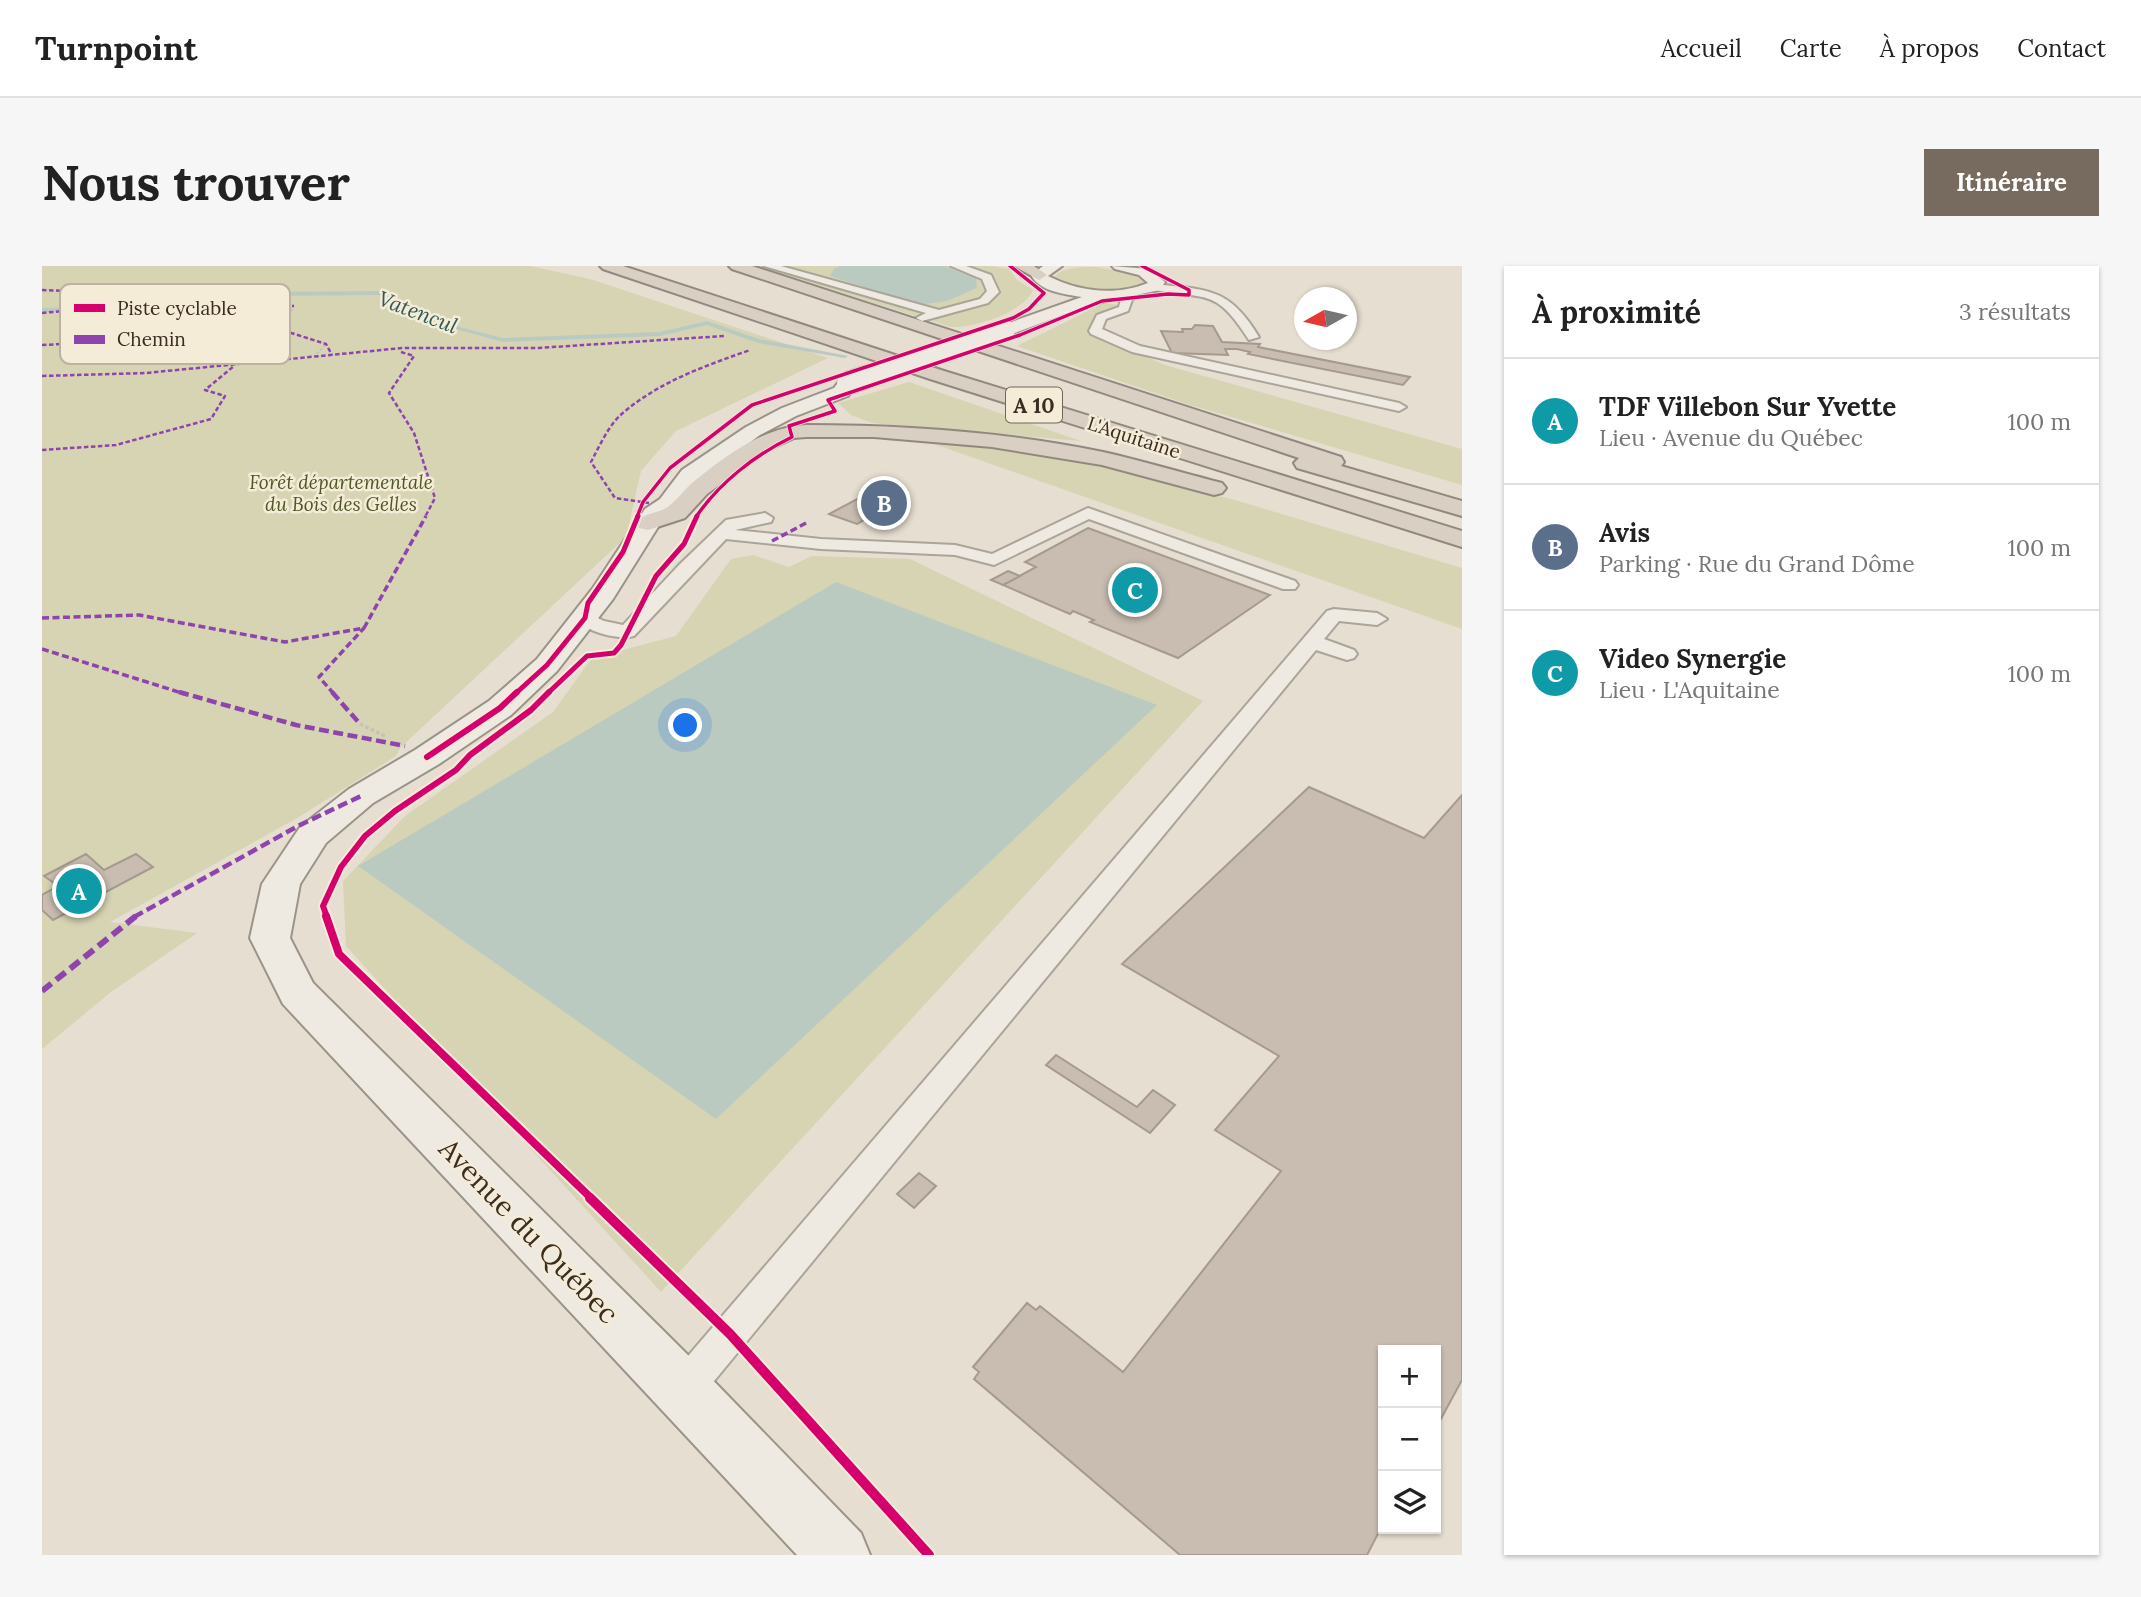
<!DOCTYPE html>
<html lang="fr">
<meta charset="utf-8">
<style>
:root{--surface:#fff;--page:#f6f6f6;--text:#222;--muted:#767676;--line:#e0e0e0;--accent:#776a5e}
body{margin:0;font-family:Lora,serif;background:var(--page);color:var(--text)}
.controls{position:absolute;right:21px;bottom:21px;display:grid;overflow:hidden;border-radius:0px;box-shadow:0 2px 5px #0004}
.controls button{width:63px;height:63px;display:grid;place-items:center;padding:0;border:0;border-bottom:2px solid var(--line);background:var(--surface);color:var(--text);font:35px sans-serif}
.compass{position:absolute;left:1252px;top:21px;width:63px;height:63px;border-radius:50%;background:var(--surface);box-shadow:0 2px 5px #0004;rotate:262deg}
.you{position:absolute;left:644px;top:460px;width:24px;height:24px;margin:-18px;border:5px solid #fff;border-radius:50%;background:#1a73e8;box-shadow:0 0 0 10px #1a73e833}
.badge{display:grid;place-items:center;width:46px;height:46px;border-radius:50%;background:var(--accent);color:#fff;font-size:23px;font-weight:700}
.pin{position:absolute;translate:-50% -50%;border:4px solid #fff;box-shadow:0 2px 7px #0006}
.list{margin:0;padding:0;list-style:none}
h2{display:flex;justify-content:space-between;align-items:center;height:91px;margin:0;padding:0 28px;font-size:30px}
h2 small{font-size:23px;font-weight:400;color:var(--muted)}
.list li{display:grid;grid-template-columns:46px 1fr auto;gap:21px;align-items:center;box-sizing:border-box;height:126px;padding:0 28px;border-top:2px solid var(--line)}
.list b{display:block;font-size:26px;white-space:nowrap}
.list p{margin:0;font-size:23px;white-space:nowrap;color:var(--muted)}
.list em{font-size:23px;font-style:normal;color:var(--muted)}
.icon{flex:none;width:38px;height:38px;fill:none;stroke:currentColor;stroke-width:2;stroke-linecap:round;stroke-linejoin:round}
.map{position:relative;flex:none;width:1420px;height:1289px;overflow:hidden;border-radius:0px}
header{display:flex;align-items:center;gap:42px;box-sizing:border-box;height:98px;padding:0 35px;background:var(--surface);border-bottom:2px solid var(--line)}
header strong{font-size:33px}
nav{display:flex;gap:38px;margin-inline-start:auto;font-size:24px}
.intro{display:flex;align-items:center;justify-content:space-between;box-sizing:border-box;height:168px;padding:0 42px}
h1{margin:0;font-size:49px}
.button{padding:18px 32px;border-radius:0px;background:var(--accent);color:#fff;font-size:24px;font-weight:700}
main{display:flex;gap:42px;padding:0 42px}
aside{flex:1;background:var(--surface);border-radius:0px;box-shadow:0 2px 5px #0004}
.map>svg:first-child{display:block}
</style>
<header>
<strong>Turnpoint</strong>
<nav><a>Accueil</a><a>Carte</a><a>À propos</a><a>Contact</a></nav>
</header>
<div class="intro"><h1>Nous trouver</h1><a class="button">Itinéraire</a></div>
<main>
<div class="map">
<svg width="1420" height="1289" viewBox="0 0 1420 1289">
<rect width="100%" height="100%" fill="#e6ded0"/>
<g fill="#d6d4b3">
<polygon points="0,0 488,0 548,13 786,92 634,165 599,205 584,271 359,481 354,490 257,551 68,656 155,667 69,726 0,783"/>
<path d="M712,0H951L967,3L975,14L991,24C981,47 932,62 909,61Z"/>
<path d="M1055,1L1093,8L1103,15C1090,32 1025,27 1013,10C1023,0 1041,1 1055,1Z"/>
<polygon points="1062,37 1078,39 1056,49 1048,65 1123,99 1420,183 1420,219 1145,138 975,80"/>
<polygon points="867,116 1039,175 830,157 809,149 796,137"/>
<polygon points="918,177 1030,193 1193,234 1420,302 1420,363 892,178"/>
<polygon points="711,289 747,301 770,290 868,293 1161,435 619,1026 304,680 301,615 363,550 511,446 550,392 634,370 689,293"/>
</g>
<g fill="#bbcac1">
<polygon points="799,0 902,0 934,12 935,22 905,35 877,39 788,10 792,3"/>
<polygon points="794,316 1115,439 674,853 316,600"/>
</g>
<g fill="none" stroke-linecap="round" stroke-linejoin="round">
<polygon fill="#bbcac1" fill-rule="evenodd" points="337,25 421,62 461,72 618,66 665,55 717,73 806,90 803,92 716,77 665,59 618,70 461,76 417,64 336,29 224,30 186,36 101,35 36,45 0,46 0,42 36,41 101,31 186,32 224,26"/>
</g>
<g fill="#c9bdb1" stroke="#a69a8f" stroke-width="2">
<polygon points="1153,59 1171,60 1180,76 1218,78 1216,81 1368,111 1361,119 1206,88 1208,86 1195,83 1183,83 1186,89 1130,87 1119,65 1141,66 1140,63 1150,63"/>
<polygon points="836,222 863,231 815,258 787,248"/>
<polygon points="1046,262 1228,329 1136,392 1048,356 1052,354 1031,345 1028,348 961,319 994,301 983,296"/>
<polygon points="966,305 978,310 961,319 949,314"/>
<polygon points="1267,521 1382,572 1420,529 1420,1114 1394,1162 1394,1084 1341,1084 1341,1258 1325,1289 1138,1289 932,1113 937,1106 931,1101 985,1037 994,1044 998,1040 1081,1106 1239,905 1173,864 1237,790 1080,698"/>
<polygon points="44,588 62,604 94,588 111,601 11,654 0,644 0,629 16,620 2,610"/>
<polygon points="1014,789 1095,841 1111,824 1133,839 1108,867 1004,799"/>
<polygon points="877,907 894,920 872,942 855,928"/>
</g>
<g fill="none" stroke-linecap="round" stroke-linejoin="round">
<defs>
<g id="lane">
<polygon points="722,0 739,0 897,44 938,33 945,25 940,13 909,0 924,0 949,9 957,26 946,37 880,55 874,52 884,47"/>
<path d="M1112,18C1166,24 1187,21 1217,71L1207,74C1172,19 1164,35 1108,23V19Z"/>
<polygon points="1088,25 1098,27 1090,34 1086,45 1064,53 1060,63 1098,80 1357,137 1364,141 1357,145 1090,86 1049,68 1047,65 1055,49 1077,41 1079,33"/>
<path d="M1046,242L1253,315L1256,319L1253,323H1241L1047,253L952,299L913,289L779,283L684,273L592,370C575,374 544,366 533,352L543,346L562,355L581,359L637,299L684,254L723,247L731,252L729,256L693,264L779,273L913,279L950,288Z"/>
<polygon points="1292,343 1335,347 1345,353 1335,359 1297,355 1282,373 1312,384 1315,388 1312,392 1305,394 1274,384 654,1137 641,1143 628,1137 622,1124 628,1111 1285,345"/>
</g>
<g id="secondary">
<path d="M1001,0H1020L1006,10C1037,26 1074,30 1106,17L1097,9L1073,3L1070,0L1107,3L1123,16L1118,24L1050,38L970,68H958L955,64L958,60L1040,31C1023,28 998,26 989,9Z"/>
<polygon points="806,111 816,117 806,130 754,150 718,169 656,214 634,243 621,253 571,333 515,405 469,449 397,498 331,537 284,577 258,618 248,672 271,717 661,1104 819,1267 828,1289 755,1289 241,738 208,672 220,618 258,561 307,523 373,484 447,435 495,393 551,322 603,243 618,233 640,204 704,161 740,142 792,122 799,113"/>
</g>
<g id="highway">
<polygon points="558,0 581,0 902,105 1420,265 1420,281 888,113 561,3"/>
<polygon points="687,0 710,0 1299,191 1302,196 1299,200 1420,235 1420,250 1255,202 1252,197 1257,192 690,3"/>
<polygon points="972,0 992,0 1005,9 997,14"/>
<path d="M764,159C863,159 964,166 1061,186C1101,195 1141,207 1180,217L1184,222L1180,227L1172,229L1060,199L950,181L832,171H764L752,172L726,184L665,228L643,252L606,264L597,262L594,257C601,246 617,248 627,240C635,234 642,224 650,217C682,191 721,161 764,159Z"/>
</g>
</defs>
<use href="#lane" stroke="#aba499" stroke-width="4"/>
<use href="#secondary" stroke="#9b9388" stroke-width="4"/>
<use href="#highway" stroke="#918980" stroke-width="4"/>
<g stroke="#c7c1b9" stroke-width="2" stroke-dasharray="2.5 2" stroke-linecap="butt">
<polyline points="225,37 229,39"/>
<polyline points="247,49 252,40"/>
<polyline points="272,91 284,78"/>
</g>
<polyline stroke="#c7c1b9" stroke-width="3.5" stroke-dasharray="3.5 2.5" stroke-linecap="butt" points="318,458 345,471"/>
<use href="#lane" fill="#eeeae2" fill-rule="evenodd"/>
<use href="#secondary" fill="#eeeae2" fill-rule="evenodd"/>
<use href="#highway" fill="#d9cfc2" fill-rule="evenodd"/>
<defs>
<polyline id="secondary-bridge-far1" points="822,112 964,64"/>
<polyline id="secondary-bridge" points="806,117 827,110"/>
</defs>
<use href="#secondary-bridge-far1" stroke="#9b9388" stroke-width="19" stroke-linecap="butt"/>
<use href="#secondary-bridge" stroke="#9b9388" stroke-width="24" stroke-linecap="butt"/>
<use href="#secondary-bridge-far1" stroke="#eeeae2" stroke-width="18"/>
<use href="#secondary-bridge" stroke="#eeeae2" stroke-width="22"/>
<g stroke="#8e44ad" stroke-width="2.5" stroke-dasharray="4.5 2.5" stroke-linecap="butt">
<polyline points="0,24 194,31 225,37"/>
<polyline points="229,39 252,40"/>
<polyline points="0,47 115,36"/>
<polyline points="247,49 237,56 246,66 284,78 290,89"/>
<polyline points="0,79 246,66"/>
<polyline points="359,86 372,90 347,127 372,167 393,232 383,251"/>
<polyline points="0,110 104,107 360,82 496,82 682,70"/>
<polyline points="0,184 74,179 169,153 183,130 163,124 192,100"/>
<path d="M607,237L573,232L549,196C558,179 567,158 582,146C619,115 663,100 708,84"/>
</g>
<g stroke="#8e44ad" stroke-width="3.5" stroke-dasharray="7 3.5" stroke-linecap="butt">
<polyline points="730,275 766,256"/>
<polyline points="0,352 97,349 243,376 322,362 384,250"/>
<polyline points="0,383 143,428"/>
<polyline points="292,428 277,411 322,362"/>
</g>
<g stroke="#8e44ad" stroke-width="4.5" stroke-dasharray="10 4.5" stroke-linecap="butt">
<polyline points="137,426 254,459 363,480"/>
<polyline points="290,426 318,458"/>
<polyline points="92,651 256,560 319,530"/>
</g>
<polyline stroke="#8e44ad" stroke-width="6" stroke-dasharray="12 6" stroke-linecap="butt" points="0,725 94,650"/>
<defs>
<g id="cycleway-far4">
<polyline points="595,251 601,236 628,202 710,139 971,52 987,43 1002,27 968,0"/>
<path d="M654,251C677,217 713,189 750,171L747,160L793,145L786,134L978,69L1060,35L1126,28L1147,29V24L1100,0"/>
</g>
<g id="cycleway-far3">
<polyline points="473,428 505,399 543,352 546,337 581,286 596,250"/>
<polyline points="505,428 545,390 572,387 579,379 614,310 642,278 655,250"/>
</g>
<g id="cycleway-far2">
<polyline points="385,491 458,442 475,426"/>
<polyline points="285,651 281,640 299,601 323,570 353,545 414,504 428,489 489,444 507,426"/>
</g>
<polyline id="cycleway-far1" points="284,650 297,688 550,933"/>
<polyline id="cycleway" points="548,932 688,1068 887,1289"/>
</defs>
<use href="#cycleway-far4" stroke="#f5ecd8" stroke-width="5"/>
<use href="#cycleway-far3" stroke="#f5ecd8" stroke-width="9"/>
<use href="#cycleway-far2" stroke="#f5ecd8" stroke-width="10"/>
<use href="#cycleway-far1" stroke="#f5ecd8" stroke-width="12"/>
<use href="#cycleway" stroke="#f5ecd8" stroke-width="14"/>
<use href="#cycleway-far4" stroke="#d6006c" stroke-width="3.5"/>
<use href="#cycleway-far3" stroke="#d6006c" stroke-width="5"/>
<use href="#cycleway-far2" stroke="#d6006c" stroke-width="6"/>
<use href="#cycleway-far1" stroke="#d6006c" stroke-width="8"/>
<use href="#cycleway" stroke="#d6006c" stroke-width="10"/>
</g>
<g text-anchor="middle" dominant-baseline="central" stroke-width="5" stroke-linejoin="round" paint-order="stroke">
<g font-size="19" fill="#3b2c21" stroke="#f5ecd8">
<text transform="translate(1092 171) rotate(18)">L'Aquitaine</text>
</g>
<g font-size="19" font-style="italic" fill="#4d5727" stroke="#f5ecd8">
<text x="299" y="216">Forêt départementale<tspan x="299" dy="22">du Bois des Gelles</tspan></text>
</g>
<g font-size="21" font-style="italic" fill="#305a56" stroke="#f5ecd8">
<text transform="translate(376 46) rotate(21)">Vatencul</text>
</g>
<rect fill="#f5ecd8" stroke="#736658" stroke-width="2" x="964" y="121.5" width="56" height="35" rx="5"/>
<g font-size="21" font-weight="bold" fill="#3b2c21">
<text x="992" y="139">A 10</text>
</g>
<g font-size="28" fill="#3b2c21" stroke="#f5ecd8">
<text transform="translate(487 965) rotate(46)">Avenue du Québec</text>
</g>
</g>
<rect x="18" y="18" width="230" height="80" rx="10" fill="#f5ecd8" stroke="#bdb2a1" stroke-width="2"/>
<rect x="32" y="38" width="31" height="8" fill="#d6006c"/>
<rect x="32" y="69" width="31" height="9" fill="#8e44ad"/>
<g font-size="19" fill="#3b2c21">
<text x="75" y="49">Piste cyclable</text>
<text x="75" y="80">Chemin</text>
</g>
</svg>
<div class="controls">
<button>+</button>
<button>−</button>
<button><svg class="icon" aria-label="layers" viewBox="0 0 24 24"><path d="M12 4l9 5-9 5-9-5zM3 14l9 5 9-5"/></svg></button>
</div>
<svg class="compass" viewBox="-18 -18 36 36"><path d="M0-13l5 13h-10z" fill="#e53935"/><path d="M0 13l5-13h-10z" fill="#767676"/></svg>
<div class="you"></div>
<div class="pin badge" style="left:37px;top:625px;background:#0f9aa8">A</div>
<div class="pin badge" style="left:842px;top:237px;background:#5c6f8a">B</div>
<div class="pin badge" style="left:1093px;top:324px;background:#0f9aa8">C</div>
</div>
<aside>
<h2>À proximité<small>3 résultats</small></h2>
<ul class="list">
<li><span class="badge" style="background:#0f9aa8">A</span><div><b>TDF Villebon Sur Yvette</b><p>Lieu · Avenue du Québec</p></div><em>100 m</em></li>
<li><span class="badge" style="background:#5c6f8a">B</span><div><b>Avis</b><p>Parking · Rue du Grand Dôme</p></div><em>100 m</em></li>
<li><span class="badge" style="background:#0f9aa8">C</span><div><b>Video Synergie</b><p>Lieu · L'Aquitaine</p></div><em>100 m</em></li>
</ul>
</aside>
</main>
